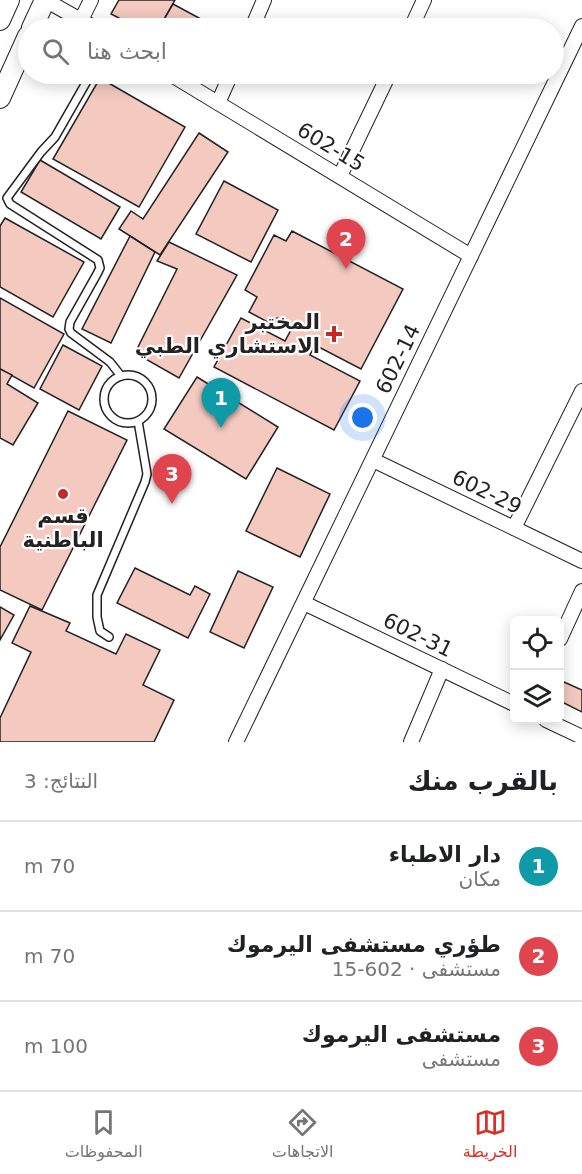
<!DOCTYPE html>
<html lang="ar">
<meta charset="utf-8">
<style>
:root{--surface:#fff;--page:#f6f6f6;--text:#202124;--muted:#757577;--line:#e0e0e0;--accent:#d93025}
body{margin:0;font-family:"DejaVu Sans","Noto Sans Arabic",sans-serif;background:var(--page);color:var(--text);direction:rtl}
.controls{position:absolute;right:18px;bottom:18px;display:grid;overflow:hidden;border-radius:9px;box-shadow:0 3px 15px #0003}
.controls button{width:54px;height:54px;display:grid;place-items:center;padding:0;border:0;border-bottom:2px solid var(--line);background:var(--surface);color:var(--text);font:30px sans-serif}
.you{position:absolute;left:363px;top:418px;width:21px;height:21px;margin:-15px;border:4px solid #fff;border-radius:50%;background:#1a73e8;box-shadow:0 0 0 9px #1a73e833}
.badge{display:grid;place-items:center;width:39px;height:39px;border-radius:50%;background:var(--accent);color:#fff;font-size:20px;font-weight:700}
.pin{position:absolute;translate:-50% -50px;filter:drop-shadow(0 2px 3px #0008)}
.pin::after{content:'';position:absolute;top:32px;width:21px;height:18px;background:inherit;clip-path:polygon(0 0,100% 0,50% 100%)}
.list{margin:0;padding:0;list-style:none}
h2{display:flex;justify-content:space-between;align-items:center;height:78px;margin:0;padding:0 24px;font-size:26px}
h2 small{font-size:20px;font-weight:400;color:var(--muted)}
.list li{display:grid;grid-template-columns:39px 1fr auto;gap:18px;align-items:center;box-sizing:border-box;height:90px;padding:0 24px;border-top:2px solid var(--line)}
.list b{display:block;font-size:22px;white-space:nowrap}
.list p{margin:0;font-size:20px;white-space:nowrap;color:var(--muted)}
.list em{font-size:20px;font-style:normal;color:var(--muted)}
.icon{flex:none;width:33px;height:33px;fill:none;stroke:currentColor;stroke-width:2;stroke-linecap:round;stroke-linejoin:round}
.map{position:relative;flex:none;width:582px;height:742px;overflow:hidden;direction:ltr}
.search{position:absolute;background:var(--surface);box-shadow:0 3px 15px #0003;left:18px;right:18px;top:18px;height:66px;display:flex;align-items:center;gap:15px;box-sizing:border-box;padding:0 21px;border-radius:33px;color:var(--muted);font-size:22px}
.sheet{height:348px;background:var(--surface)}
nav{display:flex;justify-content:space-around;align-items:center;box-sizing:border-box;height:84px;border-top:2px solid var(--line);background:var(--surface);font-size:16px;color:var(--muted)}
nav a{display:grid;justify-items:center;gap:3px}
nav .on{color:var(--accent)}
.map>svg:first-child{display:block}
</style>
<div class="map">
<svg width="582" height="742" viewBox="0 0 582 742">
<rect width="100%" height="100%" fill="#fff"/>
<g fill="#f3c9c0" stroke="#222" stroke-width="1.5">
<polygon points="119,0 175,0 159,28 138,28 111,14"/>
<polygon points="173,4 214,26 213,28 159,28"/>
<polygon points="100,78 185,127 139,207 53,159"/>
<polygon points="199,133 228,152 160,255 119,229 131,211 143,219"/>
<polygon points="40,160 120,207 101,239 21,192"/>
<polygon points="224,181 278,210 251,262 196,234"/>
<polygon points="5,218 84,262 53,317 0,287 0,226"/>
<polygon points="292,231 403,289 361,369 315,345 310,355 360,381 334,430 214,367 241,318 285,341 293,326 277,318 273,325 249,312 257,297 245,290 274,235 286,241"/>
<polygon points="130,236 155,252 111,343 82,329"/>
<polygon points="169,242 237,275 179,378 135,353 177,269 157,261"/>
<polygon points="0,298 64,334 34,388 0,369"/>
<polygon points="63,345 102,366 79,410 40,389"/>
<polygon points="0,369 12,375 7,384 38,403 13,445 0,438"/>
<polygon points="197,377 278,427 246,479 164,429"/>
<polygon points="68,411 127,440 42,610 0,590 0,547"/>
<polygon points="277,468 330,494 300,557 246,531"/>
<polygon points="135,568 190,595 195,586 210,594 188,638 117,603"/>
<polygon points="238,571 273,587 244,648 210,632"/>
<polygon points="30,606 70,623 66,631 116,654 126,634 160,650 143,685 174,700 154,742 0,742 0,718 31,652 12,643"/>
<polygon points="0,607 14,615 0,640"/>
<polygon points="564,682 582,690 582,712 560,701 560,691"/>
</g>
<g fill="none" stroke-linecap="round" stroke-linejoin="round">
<defs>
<g id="service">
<polyline points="91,74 55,137 41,152 7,198 10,204 98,260 100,268 97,274 70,322 69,329 71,333 110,362 121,376"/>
<circle cx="128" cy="399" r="24"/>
<polyline points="109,637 100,631 97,617 97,595 145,482 147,474 138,421"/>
</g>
<g id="minor">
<polyline points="45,0 95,28"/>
<polyline points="81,20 91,0"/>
<polyline points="252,28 264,0"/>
<polyline points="411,28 424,0"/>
<polyline points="170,74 471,256"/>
<polyline points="218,103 231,74"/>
<polyline points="340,176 389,74"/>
<polyline points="373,460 582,561"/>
<polyline points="514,528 582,391"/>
<polyline points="304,603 514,704"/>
<polyline points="560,639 582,591"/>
<polyline points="546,720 582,737"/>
<polyline points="236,742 582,26"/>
<polyline points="411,742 442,669"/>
</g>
<g id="primary">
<polyline points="0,20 9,0"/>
<polyline points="32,28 45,0"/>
<polyline points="0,98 28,36"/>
</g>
</defs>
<use href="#service" stroke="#222" stroke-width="10"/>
<use href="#minor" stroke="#222" stroke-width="16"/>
<use href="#primary" stroke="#222" stroke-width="22"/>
<use href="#service" stroke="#fff" stroke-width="7"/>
<use href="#minor" stroke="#fff" stroke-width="14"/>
<use href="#primary" stroke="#fff" stroke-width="20"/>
</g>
<g fill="#c62828" stroke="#fff" stroke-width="2">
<path d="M331 325h6v6h6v6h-6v6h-6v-6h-6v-6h6z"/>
<circle cx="63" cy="494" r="6"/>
</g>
<g text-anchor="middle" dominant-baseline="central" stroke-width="4.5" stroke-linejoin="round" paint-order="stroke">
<g font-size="21" fill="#222" stroke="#fff">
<text transform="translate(331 147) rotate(31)">602-15</text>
<text transform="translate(398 359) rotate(-64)">602-14</text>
<text transform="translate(487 492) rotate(26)">602-29</text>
<text transform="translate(418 635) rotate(26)">602-31</text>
</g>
<g font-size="21" font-weight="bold" fill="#222" stroke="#fff" text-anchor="end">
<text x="320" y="322">المختبر<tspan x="320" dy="24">الاستشاري الطبي</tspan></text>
<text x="63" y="516" text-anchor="middle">قسم<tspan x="63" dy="24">الباطنية</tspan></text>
</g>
</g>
</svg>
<div class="controls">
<button><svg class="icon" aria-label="locate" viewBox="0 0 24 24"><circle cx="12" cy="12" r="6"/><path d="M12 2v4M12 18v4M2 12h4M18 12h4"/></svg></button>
<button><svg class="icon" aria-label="layers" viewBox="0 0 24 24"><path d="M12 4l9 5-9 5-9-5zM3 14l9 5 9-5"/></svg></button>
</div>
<div class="you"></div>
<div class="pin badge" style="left:221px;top:428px;background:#0f9aa8">1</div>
<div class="pin badge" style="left:346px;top:269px;background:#e0444e">2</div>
<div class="pin badge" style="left:172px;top:504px;background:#e0444e">3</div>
<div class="search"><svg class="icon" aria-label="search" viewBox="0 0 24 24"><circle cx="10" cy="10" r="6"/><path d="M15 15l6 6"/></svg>ابحث هنا</div>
</div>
<section class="sheet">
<h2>بالقرب منك<small>النتائج: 3</small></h2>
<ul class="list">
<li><span class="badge" style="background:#0f9aa8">1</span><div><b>دار الاطباء</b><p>مكان</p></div><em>70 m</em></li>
<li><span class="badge" style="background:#e0444e">2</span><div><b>طؤري مستشفى اليرموك</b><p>مستشفى · 602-15</p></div><em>70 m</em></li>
<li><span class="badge" style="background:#e0444e">3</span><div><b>مستشفى اليرموك</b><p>مستشفى</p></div><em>100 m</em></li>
</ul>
</section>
<nav>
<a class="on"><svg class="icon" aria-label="map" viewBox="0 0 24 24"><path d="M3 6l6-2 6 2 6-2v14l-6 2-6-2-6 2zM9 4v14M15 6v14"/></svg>الخريطة</a>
<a><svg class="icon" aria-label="directions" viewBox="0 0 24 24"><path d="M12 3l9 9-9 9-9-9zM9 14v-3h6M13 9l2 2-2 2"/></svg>الاتجاهات</a>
<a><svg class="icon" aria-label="saved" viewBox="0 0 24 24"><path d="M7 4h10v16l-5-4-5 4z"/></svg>المحفوظات</a>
</nav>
